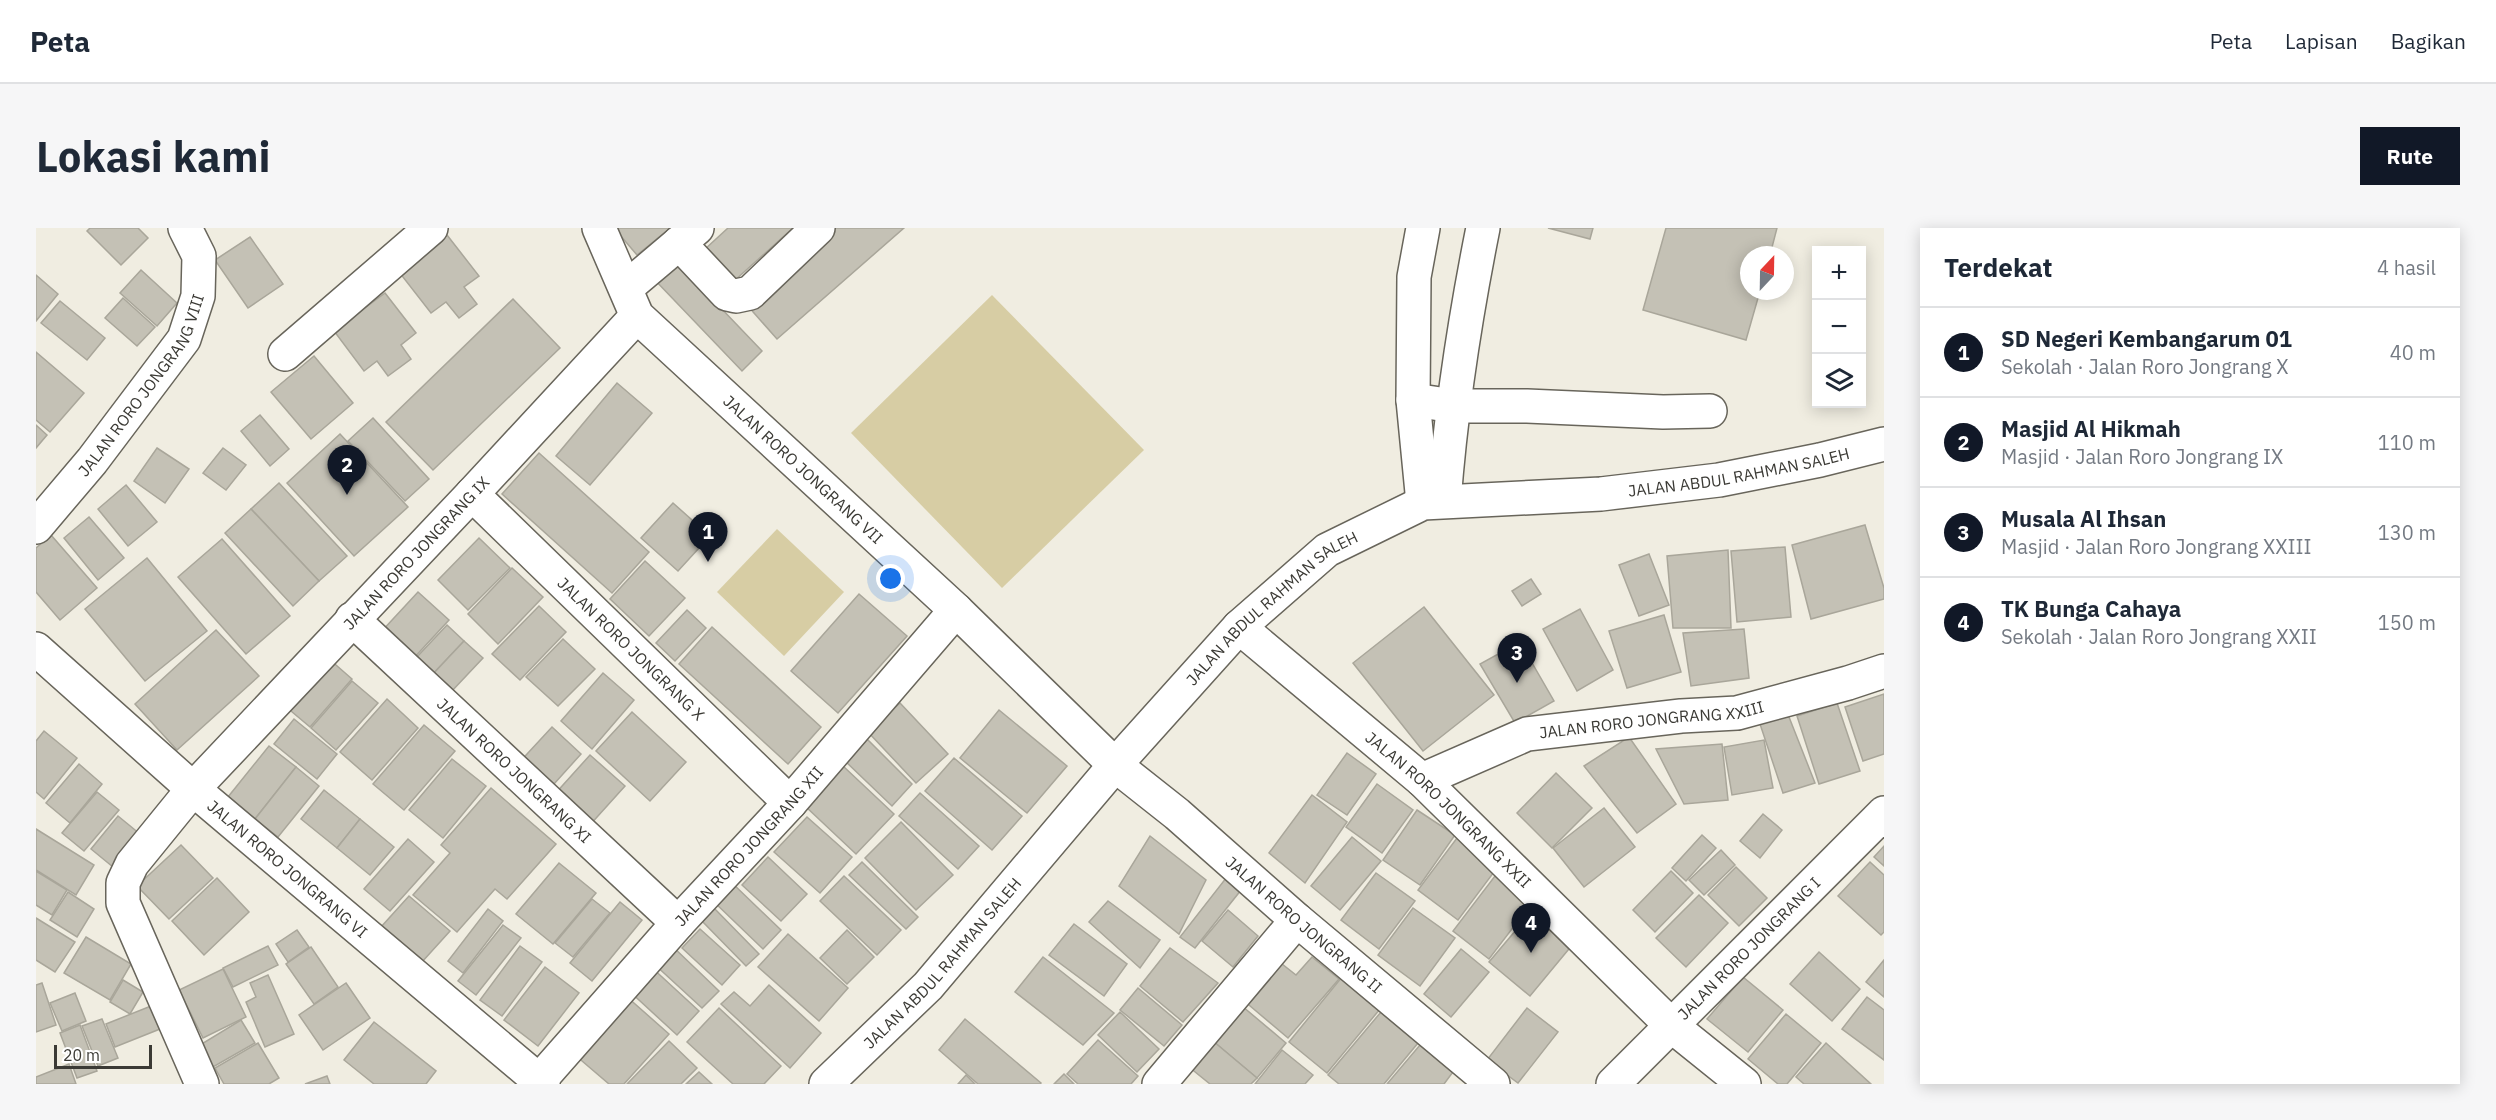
<!DOCTYPE html>
<html lang="id">
<meta charset="utf-8">
<style>
:root{--surface:#fff;--page:#f6f6f7;--text:#1f2937;--muted:#747a83;--line:#e0e1e3;--accent:#111827}
body{margin:0;font-family:"IBM Plex Sans",sans-serif;background:var(--page);color:var(--text)}
.controls{position:absolute;right:18px;top:18px;display:grid;overflow:hidden;border-radius:0px;box-shadow:0 3px 15px #0003}
.controls button{width:54px;height:54px;display:grid;place-items:center;padding:0;border:0;border-bottom:2px solid var(--line);background:var(--surface);color:var(--text);font:30px sans-serif}
.compass{position:absolute;left:1704px;top:18px;width:54px;height:54px;border-radius:50%;background:var(--surface);box-shadow:0 3px 15px #0003;rotate:22deg}
.scale{position:absolute;left:18px;bottom:15px;width:98px;box-sizing:border-box;padding-left:6px;border:3px solid #3b3a35;border-top:0;font-size:16px;line-height:21px;white-space:nowrap;color:#3b3a35;-webkit-text-stroke:4px #fff;paint-order:stroke}
.you{position:absolute;left:855px;top:351px;width:21px;height:21px;margin:-15px;border:4px solid #fff;border-radius:50%;background:#1a73e8;box-shadow:0 0 0 9px #1a73e833}
.badge{display:grid;place-items:center;width:39px;height:39px;border-radius:50%;background:var(--accent);color:#fff;font-size:20px;font-weight:700}
.pin{position:absolute;translate:-50% -50px;filter:drop-shadow(0 2px 3px #0008)}
.pin::after{content:'';position:absolute;top:32px;width:21px;height:18px;background:inherit;clip-path:polygon(0 0,100% 0,50% 100%)}
.list{margin:0;padding:0;list-style:none}
h2{display:flex;justify-content:space-between;align-items:center;height:78px;margin:0;padding:0 24px;font-size:26px}
h2 small{font-size:20px;font-weight:400;color:var(--muted)}
.list li{display:grid;grid-template-columns:39px 1fr auto;gap:18px;align-items:center;box-sizing:border-box;height:90px;padding:0 24px;border-top:2px solid var(--line)}
.list b{display:block;font-size:22px;white-space:nowrap}
.list p{margin:0;font-size:20px;white-space:nowrap;color:var(--muted)}
.list em{font-size:20px;font-style:normal;color:var(--muted)}
.icon{flex:none;width:33px;height:33px;fill:none;stroke:currentColor;stroke-width:2;stroke-linecap:round;stroke-linejoin:round}
.map{position:relative;flex:none;width:1848px;height:856px;overflow:hidden;border-radius:0px}
header{display:flex;align-items:center;gap:36px;box-sizing:border-box;height:84px;padding:0 30px;background:var(--surface);border-bottom:2px solid var(--line)}
header strong{font-size:28px}
nav{display:flex;gap:33px;margin-inline-start:auto;font-size:21px}
.intro{display:flex;align-items:center;justify-content:space-between;box-sizing:border-box;height:144px;padding:0 36px}
h1{margin:0;font-size:42px}
.button{padding:15px 27px;border-radius:0px;background:var(--accent);color:#fff;font-size:21px;font-weight:700}
main{display:flex;gap:36px;padding:0 36px}
aside{flex:1;background:var(--surface);border-radius:0px;box-shadow:0 3px 15px #0003}
.map>svg:first-child{display:block}
</style>
<header>
<strong>Peta</strong>
<nav><a>Peta</a><a>Lapisan</a><a>Bagikan</a></nav>
</header>
<div class="intro"><h1>Lokasi kami</h1><a class="button">Rute</a></div>
<main>
<div class="map">
<svg width="1848" height="856" viewBox="0 0 1848 856">
<rect width="100%" height="100%" fill="#f0ede1"/>
<g fill="#d7cda4">
<polygon points="956,67 1108,222 966,360 815,205"/>
<polygon points="741,301 808,364 748,428 681,364"/>
</g>
<g fill="#c4c1b5" stroke="#a9a69a" stroke-width="1.5">
<polygon points="54,0 102,0 112,10 85,37 51,3"/>
<polygon points="578,0 632,0 633,1 601,27"/>
<polygon points="692,0 757,0 697,54 668,22"/>
<polygon points="799,0 868,0 741,111 711,77"/>
<polygon points="1512,0 1557,0 1554,11"/>
<polygon points="1630,0 1741,0 1734,27 1713,27 1713,63 1724,63 1710,112 1607,82"/>
<polygon points="411,7 443,48 428,59 441,76 423,90 410,74 395,85 363,44"/>
<polygon points="214,9 247,56 212,80 179,32"/>
<polygon points="637,30 726,123 706,143 617,50"/>
<polygon points="105,42 141,75 121,98 84,65"/>
<polygon points="0,47 22,66 0,93"/>
<polygon points="349,65 380,105 365,117 375,131 352,148 341,133 328,143 298,103"/>
<polygon points="87,70 119,99 101,118 69,90"/>
<polygon points="477,71 524,120 397,242 350,194"/>
<polygon points="24,73 69,110 51,132 5,95"/>
<polygon points="0,124 48,165 14,204 0,192"/>
<polygon points="278,128 317,175 275,211 235,164"/>
<polygon points="581,155 616,185 554,257 520,228"/>
<polygon points="224,187 253,221 234,238 205,203"/>
<polygon points="337,190 393,251 369,273 312,213"/>
<polygon points="0,197 11,207 0,220"/>
<polygon points="304,206 372,279 318,328 251,255"/>
<polygon points="121,220 153,241 129,275 98,253"/>
<polygon points="187,220 210,237 190,262 167,245"/>
<polygon points="503,225 613,324 576,365 466,266"/>
<polygon points="243,255 311,328 283,353 215,281"/>
<polygon points="90,257 121,294 92,318 62,281"/>
<polygon points="637,275 674,308 642,343 605,310"/>
<polygon points="215,281 283,353 257,378 189,305"/>
<polygon points="53,289 88,330 62,352 28,310"/>
<polygon points="1829,297 1848,360 1848,371 1775,391 1756,317"/>
<polygon points="15,307 61,360 24,392 0,364 0,320"/>
<polygon points="443,310 474,340 432,382 402,352"/>
<polygon points="186,311 254,388 210,426 142,349"/>
<polygon points="1749,319 1755,389 1701,394 1695,323"/>
<polygon points="1692,322 1695,400 1637,400 1631,328"/>
<polygon points="1613,326 1633,377 1603,388 1583,337"/>
<polygon points="111,330 171,403 109,453 49,381"/>
<polygon points="609,333 649,370 613,408 574,371"/>
<polygon points="476,340 507,369 462,416 432,386"/>
<polygon points="1495,351 1505,366 1486,378 1476,363"/>
<polygon points="382,364 413,392 376,432 345,404"/>
<polygon points="823,366 871,408 802,485 755,443"/>
<polygon points="503,378 530,404 484,452 456,426"/>
<polygon points="1388,379 1458,467 1387,523 1317,435"/>
<polygon points="1544,381 1577,442 1541,463 1507,401"/>
<polygon points="651,382 670,400 639,433 620,415"/>
<polygon points="1628,387 1645,444 1591,460 1573,403"/>
<polygon points="411,397 428,413 396,447 379,431"/>
<polygon points="676,399 785,499 752,536 643,436"/>
<polygon points="1708,401 1713,450 1655,458 1647,405"/>
<polygon points="180,402 223,448 141,522 99,476"/>
<polygon points="527,411 559,441 522,478 490,449"/>
<polygon points="428,413 447,430 415,464 396,447"/>
<polygon points="1484,414 1518,473 1479,495 1444,436"/>
<polygon points="292,430 316,451 274,499 249,478"/>
<polygon points="567,445 598,472 556,521 525,493"/>
<polygon points="316,453 342,475 300,522 275,500"/>
<polygon points="1848,466 1848,526 1827,533 1809,479"/>
<polygon points="351,471 382,500 336,552 304,524"/>
<polygon points="864,475 912,526 880,555 832,504"/>
<polygon points="1801,475 1824,543 1783,556 1761,488"/>
<polygon points="963,482 1031,538 991,585 924,530"/>
<polygon points="596,484 650,534 614,573 560,523"/>
<polygon points="1753,489 1779,555 1747,565 1722,490"/>
<polygon points="258,491 301,526 281,551 238,516"/>
<polygon points="388,497 419,523 368,582 337,556"/>
<polygon points="516,499 545,526 509,566 479,539"/>
<polygon points="8,503 41,530 8,571 0,564 0,513"/>
<polygon points="1593,509 1640,576 1601,605 1548,538"/>
<polygon points="830,510 876,556 856,578 808,532"/>
<polygon points="1728,512 1737,560 1696,567 1688,519"/>
<polygon points="1686,516 1692,572 1648,576 1620,521"/>
<polygon points="233,518 260,539 219,591 192,569"/>
<polygon points="1311,525 1340,546 1311,587 1281,567"/>
<polygon points="554,527 589,558 553,598 518,567"/>
<polygon points="918,530 986,588 956,622 889,563"/>
<polygon points="416,531 450,558 407,610 373,582"/>
<polygon points="43,536 66,556 34,595 10,575"/>
<polygon points="807,538 858,586 820,626 769,578"/>
<polygon points="260,539 283,558 242,609 219,591"/>
<polygon points="1520,545 1556,580 1516,620 1481,585"/>
<polygon points="1341,556 1377,582 1346,625 1310,599"/>
<polygon points="455,560 520,616 471,671 459,661 421,704 377,667 414,625 405,617"/>
<polygon points="288,562 324,591 301,620 265,591"/>
<polygon points="61,564 83,582 48,623 26,605"/>
<polygon points="884,565 943,618 922,641 863,588"/>
<polygon points="1276,567 1311,594 1269,655 1233,625"/>
<polygon points="1568,580 1599,619 1548,659 1517,620"/>
<polygon points="1381,582 1419,607 1384,657 1347,632"/>
<polygon points="1727,586 1746,602 1724,630 1704,613"/>
<polygon points="82,588 104,606 77,639 55,621"/>
<polygon points="771,589 816,629 784,665 738,624"/>
<polygon points="324,591 358,619 334,647 301,620"/>
<polygon points="865,594 917,647 880,682 829,630"/>
<polygon points="0,601 58,637 40,667 0,642"/>
<polygon points="1666,607 1680,620 1650,653 1636,640"/>
<polygon points="1114,608 1170,652 1143,706 1083,658"/>
<polygon points="1316,609 1345,633 1304,682 1275,658"/>
<polygon points="1421,610 1461,640 1422,692 1382,662"/>
<polygon points="372,611 398,634 354,683 328,661"/>
<polygon points="145,617 177,650 133,691 101,658"/>
<polygon points="1848,618 1848,638 1838,629"/>
<polygon points="1685,622 1699,637 1668,667 1653,652"/>
<polygon points="732,629 771,666 745,693 706,657"/>
<polygon points="826,634 882,689 870,701 813,647"/>
<polygon points="1834,634 1848,647 1848,704 1845,707 1802,668"/>
<polygon points="523,635 560,665 517,716 480,686"/>
<polygon points="1700,639 1731,670 1703,698 1672,667"/>
<polygon points="0,643 31,662 16,687 0,677"/>
<polygon points="1635,643 1657,665 1619,704 1597,682"/>
<polygon points="1194,645 1209,657 1159,720 1144,709"/>
<polygon points="1340,645 1379,673 1343,721 1305,692"/>
<polygon points="808,648 865,702 841,727 784,673"/>
<polygon points="1459,648 1495,676 1453,731 1417,703"/>
<polygon points="181,650 213,684 168,727 136,693"/>
<polygon points="694,653 745,702 727,721 676,672"/>
<polygon points="32,664 58,681 41,709 14,692"/>
<polygon points="1663,667 1692,695 1650,739 1620,710"/>
<polygon points="373,668 414,703 386,734 345,699"/>
<polygon points="556,671 574,685 537,729 519,715"/>
<polygon points="1072,673 1124,712 1104,740 1053,694"/>
<polygon points="584,674 606,692 556,753 534,735"/>
<polygon points="677,679 723,726 710,738 664,691"/>
<polygon points="1377,680 1419,710 1384,758 1342,727"/>
<polygon points="452,681 467,693 427,745 412,733"/>
<polygon points="1192,682 1222,708 1197,739 1166,713"/>
<polygon points="1497,682 1537,716 1494,768 1453,734"/>
<polygon points="0,690 39,714 19,744 0,732"/>
<polygon points="1038,696 1091,736 1068,768 1013,727"/>
<polygon points="467,697 485,710 440,767 422,753"/>
<polygon points="664,701 704,737 686,757 646,720"/>
<polygon points="261,702 273,719 252,734 240,716"/>
<polygon points="811,702 838,729 811,756 784,730"/>
<polygon points="752,706 812,760 783,793 722,739"/>
<polygon points="50,709 95,736 74,772 28,745"/>
<polygon points="634,716 683,763 666,780 617,735"/>
<polygon points="232,718 242,737 197,759 187,740"/>
<polygon points="484,718 506,734 466,788 444,772"/>
<polygon points="275,719 302,759 278,776 250,736"/>
<polygon points="1134,720 1182,755 1147,794 1104,758"/>
<polygon points="1425,721 1453,744 1415,789 1388,766"/>
<polygon points="1783,724 1824,761 1796,793 1754,756"/>
<polygon points="1007,729 1078,785 1047,817 979,764"/>
<polygon points="1276,729 1303,751 1252,810 1207,772 1241,732 1260,747"/>
<polygon points="1848,732 1848,769 1830,754"/>
<polygon points="613,737 663,783 641,807 591,761"/>
<polygon points="509,739 543,765 502,818 468,792"/>
<polygon points="187,741 210,789 167,810 143,762"/>
<polygon points="232,747 258,806 229,819 210,774 220,769 214,755"/>
<polygon points="1306,749 1344,781 1291,845 1253,814"/>
<polygon points="1707,749 1747,782 1712,824 1671,791"/>
<polygon points="87,752 107,764 94,786 74,774"/>
<polygon points="6,755 20,797 0,804 0,757"/>
<polygon points="310,755 334,790 287,822 263,787"/>
<polygon points="733,757 785,805 754,840 685,776 698,764 714,778"/>
<polygon points="1102,760 1146,797 1128,818 1084,782"/>
<polygon points="39,765 50,793 26,803 14,775"/>
<polygon points="590,768 633,806 588,856 573,856 539,827"/>
<polygon points="1831,769 1848,782 1848,832 1806,801"/>
<polygon points="1200,773 1250,815 1221,850 1171,808"/>
<polygon points="115,778 124,801 79,819 70,796"/>
<polygon points="683,780 745,838 728,856 697,856 651,814"/>
<polygon points="1491,780 1522,804 1482,855 1451,832"/>
<polygon points="1084,784 1123,821 1101,844 1062,807"/>
<polygon points="1345,784 1382,815 1348,856 1303,856 1292,847"/>
<polygon points="1750,786 1785,815 1751,856 1742,856 1712,831"/>
<polygon points="66,791 82,830 62,838 46,798"/>
<polygon points="929,791 1005,855 1004,856 942,856 903,822"/>
<polygon points="205,792 219,815 177,839 164,817"/>
<polygon points="338,794 400,843 390,856 338,856 308,832"/>
<polygon points="44,797 61,843 41,850 24,805"/>
<polygon points="1171,808 1221,850 1215,856 1174,856 1148,835"/>
<polygon points="1062,812 1102,848 1095,856 1042,856 1031,846"/>
<polygon points="633,813 661,840 645,856 591,856"/>
<polygon points="222,815 243,850 233,856 188,856 179,840"/>
<polygon points="1790,815 1835,856 1768,856 1760,849"/>
<polygon points="1384,817 1417,844 1408,856 1351,856"/>
<polygon points="1246,822 1277,847 1269,856 1219,856"/>
<polygon points="33,836 40,856 0,856 0,849"/>
<polygon points="663,844 676,856 650,856"/>
<polygon points="1028,846 1038,856 1018,856"/>
<polygon points="930,847 939,856 922,856"/>
<polygon points="291,848 294,856 269,856"/>
</g>
<g fill="none" stroke-linecap="round" stroke-linejoin="round">
<defs>
<g id="minor">
<path id="s1" d="M563,0L601,88L920,382L1079,537L1141,586L1261,692L1457,856"/>
<polyline points="643,15 691,66 700,68 714,65 782,0"/>
<polyline points="590,60 661,0"/>
<polyline points="249,126 395,0"/>
<polyline points="1377,172 1418,178 1491,178 1627,184 1674,183"/>
<path id="s2" d="M436,266L754,575"/>
<path d="M1408,273C1415,181 1429,90 1447,0"/>
<polyline points="1387,275 1377,172 1378,49 1387,0"/>
<path id="s3" d="M0,299L56,233L148,111L162,68L163,28L149,0"/>
<path id="s4" d="M316,391L642,695"/>
<path id="s5" d="M1203,399L1386,552L1637,799L1708,856"/>
<path id="s6" d="M0,421L157,561L507,856"/>
<path id="s7" d="M1386,552L1491,506L1645,488L1701,485L1812,455L1848,443"/>
<path id="s8" d="M503,853L642,695L754,575L920,382"/>
<path id="s9" d="M166,856L87,675V655L96,636L157,561L436,266L601,88"/>
<path id="s10" d="M790,856L892,758L1079,537L1203,399L1291,322L1387,275L1565,266L1683,252L1784,232L1848,216"/>
<polyline points="1123,856 1261,692"/>
<path id="s11" d="M1577,856L1848,585"/>
</g>
</defs>
<use href="#minor" stroke="#68655b" stroke-width="36"/>
<use href="#minor" stroke="#fff" stroke-width="33"/>
</g>
<g text-anchor="middle" dominant-baseline="central" stroke-width="4.5" stroke-linejoin="round" paint-order="stroke">
<g font-size="16" fill="#3b3a35" stroke="#fff">
<text stroke="none"><textPath href="#s3" startOffset="178">JALAN RORO JONGRANG VIII</textPath></text>
<text stroke="none"><textPath href="#s1" startOffset="322">JALAN RORO JONGRANG VII</textPath></text>
<text stroke="none"><textPath href="#s10" startOffset="1158">JALAN ABDUL RAHMAN SALEH</textPath></text>
<text stroke="none"><textPath href="#s9" startOffset="660">JALAN RORO JONGRANG IX</textPath></text>
<text stroke="none"><textPath href="#s10" startOffset="654">JALAN ABDUL RAHMAN SALEH</textPath></text>
<text stroke="none"><textPath href="#s2" startOffset="222">JALAN RORO JONGRANG X</textPath></text>
<text stroke="none"><textPath href="#s7" startOffset="240">JALAN RORO JONGRANG XXIII</textPath></text>
<text stroke="none"><textPath href="#s4" startOffset="222">JALAN RORO JONGRANG XI</textPath></text>
<text stroke="none"><textPath href="#s5" startOffset="278">JALAN RORO JONGRANG XXII</textPath></text>
<text stroke="none"><textPath href="#s8" startOffset="315">JALAN RORO JONGRANG XII</textPath></text>
<text stroke="none"><textPath href="#s6" startOffset="334">JALAN RORO JONGRANG VI</textPath></text>
<text stroke="none"><textPath href="#s1" startOffset="999">JALAN RORO JONGRANG II</textPath></text>
<text stroke="none"><textPath href="#s11" startOffset="192">JALAN RORO JONGRANG I</textPath></text>
<text stroke="none"><textPath href="#s10" startOffset="168">JALAN ABDUL RAHMAN SALEH</textPath></text>
</g>
</g>
</svg>
<div class="controls">
<button>+</button>
<button>−</button>
<button><svg class="icon" aria-label="layers" viewBox="0 0 24 24"><path d="M12 4l9 5-9 5-9-5zM3 14l9 5 9-5"/></svg></button>
</div>
<svg class="compass" viewBox="-18 -18 36 36"><path d="M0-13l5 13h-10z" fill="#e53935"/><path d="M0 13l5-13h-10z" fill="#747a83"/></svg>
<div class="scale">20 m</div>
<div class="you"></div>
<div class="pin badge" style="left:672px;top:334px">1</div>
<div class="pin badge" style="left:311px;top:267px">2</div>
<div class="pin badge" style="left:1481px;top:455px">3</div>
<div class="pin badge" style="left:1495px;top:725px">4</div>
</div>
<aside>
<h2>Terdekat<small>4 hasil</small></h2>
<ul class="list">
<li><span class="badge">1</span><div><b>SD Negeri Kembangarum 01</b><p>Sekolah · Jalan Roro Jongrang X</p></div><em>40 m</em></li>
<li><span class="badge">2</span><div><b>Masjid Al Hikmah</b><p>Masjid · Jalan Roro Jongrang IX</p></div><em>110 m</em></li>
<li><span class="badge">3</span><div><b>Musala Al Ihsan</b><p>Masjid · Jalan Roro Jongrang XXIII</p></div><em>130 m</em></li>
<li><span class="badge">4</span><div><b>TK Bunga Cahaya</b><p>Sekolah · Jalan Roro Jongrang XXII</p></div><em>150 m</em></li>
</ul>
</aside>
</main>
